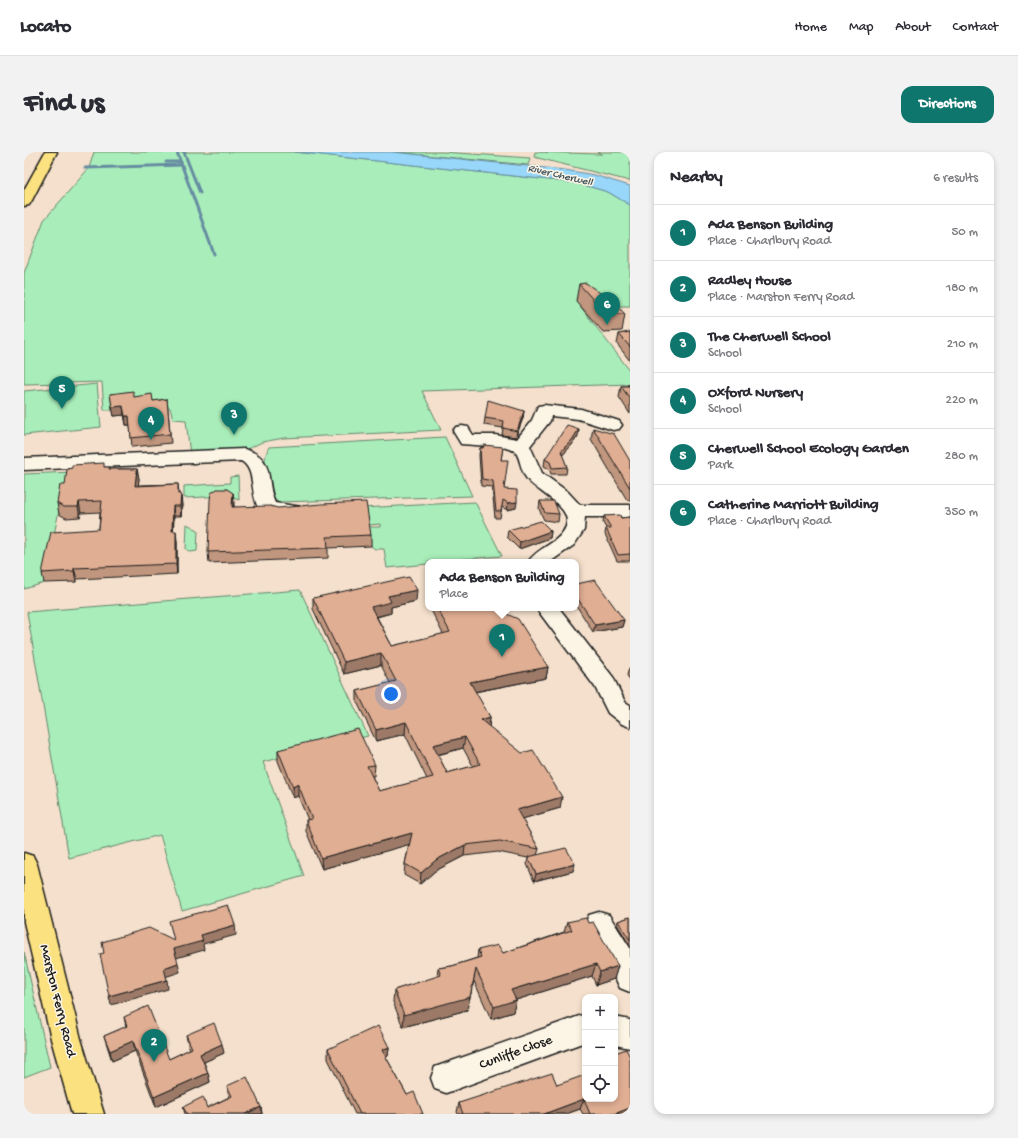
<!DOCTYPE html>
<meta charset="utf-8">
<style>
:root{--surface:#fff;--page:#f2f2f3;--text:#2b2b33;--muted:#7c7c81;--line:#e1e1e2;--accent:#0f766e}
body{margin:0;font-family:"Gochi Hand",sans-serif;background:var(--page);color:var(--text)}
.controls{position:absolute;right:12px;bottom:12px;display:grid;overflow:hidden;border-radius:8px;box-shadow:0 2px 6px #0003}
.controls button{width:36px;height:36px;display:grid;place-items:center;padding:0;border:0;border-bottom:1px solid var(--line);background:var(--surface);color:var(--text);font:20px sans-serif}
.you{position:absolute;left:367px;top:542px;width:14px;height:14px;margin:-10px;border:3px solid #fff;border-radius:50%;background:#1a73e8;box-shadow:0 0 0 6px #1a73e833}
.badge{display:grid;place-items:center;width:26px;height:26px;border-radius:50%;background:var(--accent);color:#fff;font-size:13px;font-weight:700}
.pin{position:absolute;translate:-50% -33px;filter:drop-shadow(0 1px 2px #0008)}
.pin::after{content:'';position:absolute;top:21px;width:14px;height:12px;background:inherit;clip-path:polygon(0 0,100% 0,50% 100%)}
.popup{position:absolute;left:401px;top:407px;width:154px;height:52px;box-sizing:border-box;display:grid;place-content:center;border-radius:8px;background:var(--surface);filter:drop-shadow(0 1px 3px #0005);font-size:13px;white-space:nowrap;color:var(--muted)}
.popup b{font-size:15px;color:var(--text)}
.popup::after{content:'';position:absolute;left:50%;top:100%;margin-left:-8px;border:8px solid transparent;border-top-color:var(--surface)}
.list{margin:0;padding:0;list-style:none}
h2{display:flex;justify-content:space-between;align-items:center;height:52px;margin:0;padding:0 16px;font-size:17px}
h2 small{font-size:13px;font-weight:400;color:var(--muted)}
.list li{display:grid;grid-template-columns:26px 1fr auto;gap:12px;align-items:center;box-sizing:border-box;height:56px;padding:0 16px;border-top:1px solid var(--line)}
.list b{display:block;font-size:15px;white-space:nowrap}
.list p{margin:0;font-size:13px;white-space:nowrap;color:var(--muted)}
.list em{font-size:13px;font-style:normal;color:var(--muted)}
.icon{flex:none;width:22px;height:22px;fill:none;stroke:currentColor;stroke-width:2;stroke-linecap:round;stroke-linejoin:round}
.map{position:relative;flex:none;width:606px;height:962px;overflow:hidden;border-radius:12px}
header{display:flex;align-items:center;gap:24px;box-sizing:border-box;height:56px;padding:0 20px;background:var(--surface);border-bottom:1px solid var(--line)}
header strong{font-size:19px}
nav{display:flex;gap:22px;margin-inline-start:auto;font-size:14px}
.intro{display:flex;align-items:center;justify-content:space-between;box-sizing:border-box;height:96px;padding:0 24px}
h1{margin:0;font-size:28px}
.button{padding:10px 18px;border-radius:12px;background:var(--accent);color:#fff;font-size:14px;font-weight:700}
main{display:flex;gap:24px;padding:0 24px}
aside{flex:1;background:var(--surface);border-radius:12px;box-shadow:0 2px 6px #0003}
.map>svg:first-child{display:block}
</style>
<header>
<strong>Locato</strong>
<nav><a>Home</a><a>Map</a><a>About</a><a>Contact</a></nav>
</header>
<div class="intro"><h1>Find us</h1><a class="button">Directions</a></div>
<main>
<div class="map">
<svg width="606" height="962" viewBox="0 0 606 962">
<rect width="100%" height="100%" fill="#f4e0cc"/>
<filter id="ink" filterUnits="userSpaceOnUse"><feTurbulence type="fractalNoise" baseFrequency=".025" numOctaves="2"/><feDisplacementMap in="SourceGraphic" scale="8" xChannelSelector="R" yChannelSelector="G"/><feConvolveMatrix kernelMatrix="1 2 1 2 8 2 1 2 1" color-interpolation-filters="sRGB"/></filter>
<g filter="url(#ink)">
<g fill="#a9eeba" stroke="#62856b">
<polygon points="70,0 271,0 553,31 584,40 606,53 606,154 556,154 606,219 606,232 398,239 417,278 260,286 238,290 217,300 166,303 162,268 149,267 146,256 142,254 87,251 88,258 80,258 78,230 0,232 0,121 20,68 65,16"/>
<polygon points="369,0 418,0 506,6 504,13"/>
<polygon points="511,0 575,2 578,2 573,0 606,0 606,29 510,5"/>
<polygon points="73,232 77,275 0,283 0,239"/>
<path d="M421,285L448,344L255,350L248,348C243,330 236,312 245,295Z"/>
<polygon points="50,320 38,344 20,431 0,437 0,322"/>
<polygon points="214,324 215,348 203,344 160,346 160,334 206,331 206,325"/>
<polygon points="451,350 478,404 404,410 404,412 363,416 360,397 351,397 347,394 344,375 356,375 356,372 344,373 300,358"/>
<polygon points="163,372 174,378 173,399 166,400 162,397"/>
<polygon points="276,438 344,584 239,610 280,724 158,759 136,683 45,706 3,460"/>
<polygon points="0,800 26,915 0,925"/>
</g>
<polygon fill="#98d7f9" stroke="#668ca1" points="271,0 369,0 541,18 570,23 606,34 606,53 584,40 553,31"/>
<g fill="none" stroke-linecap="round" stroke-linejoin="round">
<g stroke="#668ca1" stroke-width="3">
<polyline points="153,0 190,102"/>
<polyline points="160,0 176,41"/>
<polyline points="142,10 157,10"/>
<polyline points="61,16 158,13"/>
</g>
<defs>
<g id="minor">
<path d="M520,253L557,257L595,269L598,273L595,277L589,278L554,267L527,264L526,269L506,294L518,321L544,340L556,353H606V365H561L560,378L550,393L526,410H504C513,396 530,393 539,380C556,357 513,341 503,327C496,318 497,307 491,299L479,295L437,292L429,279L432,275L438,274L444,275L449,283H471L493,287L508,268L514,254Z"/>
<path d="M220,297C252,305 241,328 251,351L278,355L281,359L278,363L254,365L236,359C225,343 233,318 217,309L0,318V306Z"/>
<polygon points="512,456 535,456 589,525 601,550 606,553 606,575 598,572 584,561 571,535"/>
<polygon points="575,760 585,763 606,796 606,840 596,836 587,817 561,772 565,763"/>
<polygon points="561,862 561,890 422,941 411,937 407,926 411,915"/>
<polygon points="591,865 606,868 606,896 591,893"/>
</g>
<g id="major">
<polygon points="21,0 33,0 7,50 5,53 0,54 0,38"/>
<polygon points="0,701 9,704 13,712 57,887 80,962 48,962 27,887 0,770"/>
</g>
</defs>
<use href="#minor" stroke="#1c1c1c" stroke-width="3"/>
<use href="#major" stroke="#1c1c1c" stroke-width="3"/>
<use href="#minor" fill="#fcf5e5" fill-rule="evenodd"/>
<use href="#major" fill="#fbe180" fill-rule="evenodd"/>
</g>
<g fill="#c1967e" stroke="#1c1c1c" fill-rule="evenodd">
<polygon points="555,132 601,162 598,179 579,180 552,149"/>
<polygon points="606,180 606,209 593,192 595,182"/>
<polygon points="604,232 606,232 606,262 595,245 597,234 604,234"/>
<polygon points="86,242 110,245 129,249 143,247 147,291 108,295 106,273 102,273 100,263 90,264"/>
<polygon points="500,259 499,266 492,285 478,283 479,276 460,273 461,266"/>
<polygon points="569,276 606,309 606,348 603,348 567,287"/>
<polygon points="554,284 547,294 538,303 543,315 542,322 527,322 525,317 520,314 521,307"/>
<polygon points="479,295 477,308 480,337 492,356 483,358 478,355 476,366 471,366 468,335 457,334 455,303 456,296"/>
<polygon points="80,315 86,317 113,317 115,327 114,333 154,332 155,342 158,353 157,364 150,364 149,379 153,389 153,422 53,427 52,430 20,431 18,421 75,377 76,360 57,361 56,365 42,366 35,362 33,351 41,333"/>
<polygon points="209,341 210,355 347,383 347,394 304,396 304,406 185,411 184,400"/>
<polygon points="516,349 535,362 534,370 520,368 515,357"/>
<polygon points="580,364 597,366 606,365 606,409 593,409 581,382 582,376 579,371"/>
<polygon points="484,378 527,379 526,386 495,397 483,385"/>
<polygon points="552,432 600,468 598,475 569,480 552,453"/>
<polygon points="404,438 404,451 403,449"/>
<path d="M289,446L392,449L367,455V461L353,465L368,494L419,482L406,456H469L524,515L522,526L451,540L466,565L465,575L536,656L498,667L515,697L513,703L549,719L510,729L503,712L504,706L474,700L440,704L411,719L396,732L380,723L381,712L385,692L298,717L282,679V668H284L274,644L269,646L254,609V598L351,613L350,624H348L355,639L403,627L381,582L352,589L333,550V539L366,531L357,513L320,522L289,457ZM439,596L449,614L423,621L414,603Z"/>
<polygon points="605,516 606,516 606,529 603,523"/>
<polygon points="606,765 606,794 593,772 594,769"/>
<polygon points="543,770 564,771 594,814 590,827 572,833 568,824 492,848 489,860 467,867 450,829 443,858 379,875 369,850 370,838 413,825 414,816 428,814 453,806 454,798 479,801 540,780"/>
<polygon points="100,865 145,907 166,897 164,893 162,883 200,901 180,910 184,921 186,930 132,955 111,899 88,909 80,884 102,875"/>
<polygon points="365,895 364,904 362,905 383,943 399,962 331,962 304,907 304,897"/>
<polygon points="533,933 606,962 559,962 556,957 542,962 434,962 433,960 435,951"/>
<polygon points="203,934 237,955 238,962 161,962 159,955 183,956 205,945"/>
</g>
<g fill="#9d7a67" stroke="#1c1c1c">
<polygon points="99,254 100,263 90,264 88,255"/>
<polygon points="500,259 499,266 492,285 493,279"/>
<polygon points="101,264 105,264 106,273 102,273"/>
<polygon points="555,277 554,284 547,294 536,306 537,299"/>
<polygon points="113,317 115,327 113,344 111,334"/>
<polygon points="209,341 210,351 209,366 208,355"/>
<polygon points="157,342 158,353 157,364 156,354"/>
<polygon points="55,350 57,361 56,365 54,355"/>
<polygon points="493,350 492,356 483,358 484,351"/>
<polygon points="149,354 150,364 149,390 148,379"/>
<polygon points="152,379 153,389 153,422 152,412"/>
<polygon points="527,379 526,386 495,397 496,390"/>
<polygon points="50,416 53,427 52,430 50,419"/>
<polygon points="393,438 392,449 367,455 367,461 347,466 347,455 364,444"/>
<polygon points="600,468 598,475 569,480 571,473"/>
<polygon points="357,501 357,513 320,522 320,510"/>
<polygon points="524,515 522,526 444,541 446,530"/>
<polygon points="466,565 465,577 457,568"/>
<polygon points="382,570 381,582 352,589 352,578"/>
<polygon points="441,585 439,596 408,604 409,593"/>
<polygon points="274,632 274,644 269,646 269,635"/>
<polygon points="538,645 536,656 491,669 493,658"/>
<polygon points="388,681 387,692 298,717 297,706"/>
<polygon points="441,693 440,704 411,719 396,732 397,721 412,708"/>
<polygon points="551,712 549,719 510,729 512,722"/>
<polygon points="211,773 212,783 179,792 180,798 152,806 150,797 177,783"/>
<polygon points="154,811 156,820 141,825 140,816"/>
<polygon points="572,812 568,824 492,848 489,860 467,867 470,855 487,838"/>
<polygon points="594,814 590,827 572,833 576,820"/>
<polygon points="452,817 443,858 379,875 380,863"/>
<polygon points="143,828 144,837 87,853 85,844"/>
<polygon points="109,889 111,899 88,909 86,899"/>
<polygon points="198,892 200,901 178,911 176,902"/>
<polygon points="365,895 364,904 358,907 358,898"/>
<polygon points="184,921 186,930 132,955 130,945"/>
<polygon points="560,947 556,957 542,962 520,962"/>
<polygon points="237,955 238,962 221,962"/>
<polygon points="606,956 606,962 590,962"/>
</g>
<g fill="#e0ae93" stroke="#1c1c1c" fill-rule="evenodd">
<polygon points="562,131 589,150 601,162 582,162 555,132"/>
<polygon points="606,180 606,195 595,182"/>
<polygon points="604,232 606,232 606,247 597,234 605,234"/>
<polygon points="109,239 110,245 128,242 129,249 143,247 146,282 107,286 105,264 101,264 99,254 88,255 86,242"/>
<polygon points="464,248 500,259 493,279 479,276 480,269 461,266"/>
<polygon points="543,273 555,277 548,288 537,299 543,315 528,316 526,310 521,307"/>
<polygon points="569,276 590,282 606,309 606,336"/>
<polygon points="460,293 479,295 477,308 484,308 480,337 493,338 493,350 484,351 479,348 477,359 472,359 469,329 458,327 456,296 459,296"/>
<polygon points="80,311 80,315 86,315 85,317 113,317 111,334 154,332 154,342 157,342 156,354 149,354 148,379 152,379 152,412 50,416 50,419 18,421 27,380 75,377 78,349 55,350 54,355 39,355 33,351 36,333 41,333 43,317 48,316 48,313"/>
<polygon points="193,337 203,337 209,341 208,355 246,354 254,356 297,352 342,350 347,383 303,385 304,396 184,400 186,348 187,341"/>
<polygon points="516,349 530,349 535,362 521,361"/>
<polygon points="596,363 597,366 606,365 606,402 594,403 582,376 587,376 580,364"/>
<polygon points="517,369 527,379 496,390 484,378"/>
<path d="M385,425L393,438L364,444L367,450L347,455L368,494L426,480L413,456H469L494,467L524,515L446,530L466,565L457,568L498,601L509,598L538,645L493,658L515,697L476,689L441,693L412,708L397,721L381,712L388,681L297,706L282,668L288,667L274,632L269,635L254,598L334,577L351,613L343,614L355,639L409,625L382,570L352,578L333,539L372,529L357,501L320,510L289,446ZM441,585L456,612L423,621L409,593Z"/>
<polygon points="571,428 600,468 571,473 552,444 552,435 553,434 552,432"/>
<polygon points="542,696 551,712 512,722 504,705"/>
<polygon points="204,753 211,773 177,783 179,789 150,797 154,811 140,816 143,828 85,844 76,802 80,801 78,790 125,776 150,788 145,769"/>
<polygon points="606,765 606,788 594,769"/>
<polygon points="562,766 564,771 569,770 594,814 576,820 572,812 487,838 492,848 470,855 452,817 446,845 380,863 370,838 417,823 414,816 428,814 457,805 454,798 474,793 479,801 548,778 543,770"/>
<polygon points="124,854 145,907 168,896 162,883 190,871 198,892 176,902 184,921 130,945 109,889 86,899 80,884 103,874 100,865"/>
<polygon points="354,874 365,895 358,898 383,943 390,940 399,962 336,962 304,897"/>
<polygon points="602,897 606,905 606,956 590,962 566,962 560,947 520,962 439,962 435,951 528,921 533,933 561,923 561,947 591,947 591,901"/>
<polygon points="223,925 237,955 221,962 163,962 159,955 179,945 183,956 208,944 203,934"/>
</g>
</g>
<g text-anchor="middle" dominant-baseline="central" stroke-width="3" stroke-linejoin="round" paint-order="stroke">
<g font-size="11" font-style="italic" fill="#41545e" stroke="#fcf5e5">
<text transform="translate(536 24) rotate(13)">River Cherwell</text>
</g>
<g font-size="14" fill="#1c1c1c" stroke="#fcf5e5">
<text transform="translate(33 849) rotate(76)">Marston Ferry Road</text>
<text transform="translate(492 901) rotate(-20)">Cunliffe Close</text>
</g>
</g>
</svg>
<div class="controls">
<button>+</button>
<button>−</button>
<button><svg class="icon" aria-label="locate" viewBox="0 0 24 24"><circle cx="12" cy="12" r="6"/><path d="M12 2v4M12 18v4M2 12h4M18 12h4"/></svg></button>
</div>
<div class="you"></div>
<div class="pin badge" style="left:478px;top:505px">1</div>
<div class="popup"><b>Ada Benson Building</b>Place</div>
<div class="pin badge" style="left:130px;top:910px">2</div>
<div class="pin badge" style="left:210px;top:283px">3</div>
<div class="pin badge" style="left:127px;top:288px">4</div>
<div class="pin badge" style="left:38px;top:257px">5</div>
<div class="pin badge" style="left:583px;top:173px">6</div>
</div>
<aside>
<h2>Nearby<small>6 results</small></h2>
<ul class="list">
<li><span class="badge">1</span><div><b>Ada Benson Building</b><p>Place · Charlbury Road</p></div><em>50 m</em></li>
<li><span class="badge">2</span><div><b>Radley House</b><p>Place · Marston Ferry Road</p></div><em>180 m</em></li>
<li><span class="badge">3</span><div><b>The Cherwell School</b><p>School</p></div><em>210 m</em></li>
<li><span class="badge">4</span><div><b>Oxford Nursery</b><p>School</p></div><em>220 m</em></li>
<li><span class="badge">5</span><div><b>Cherwell School Ecology Garden</b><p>Park</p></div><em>280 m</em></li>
<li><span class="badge">6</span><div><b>Catherine Marriott Building</b><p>Place · Charlbury Road</p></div><em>350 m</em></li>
</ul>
</aside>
</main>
